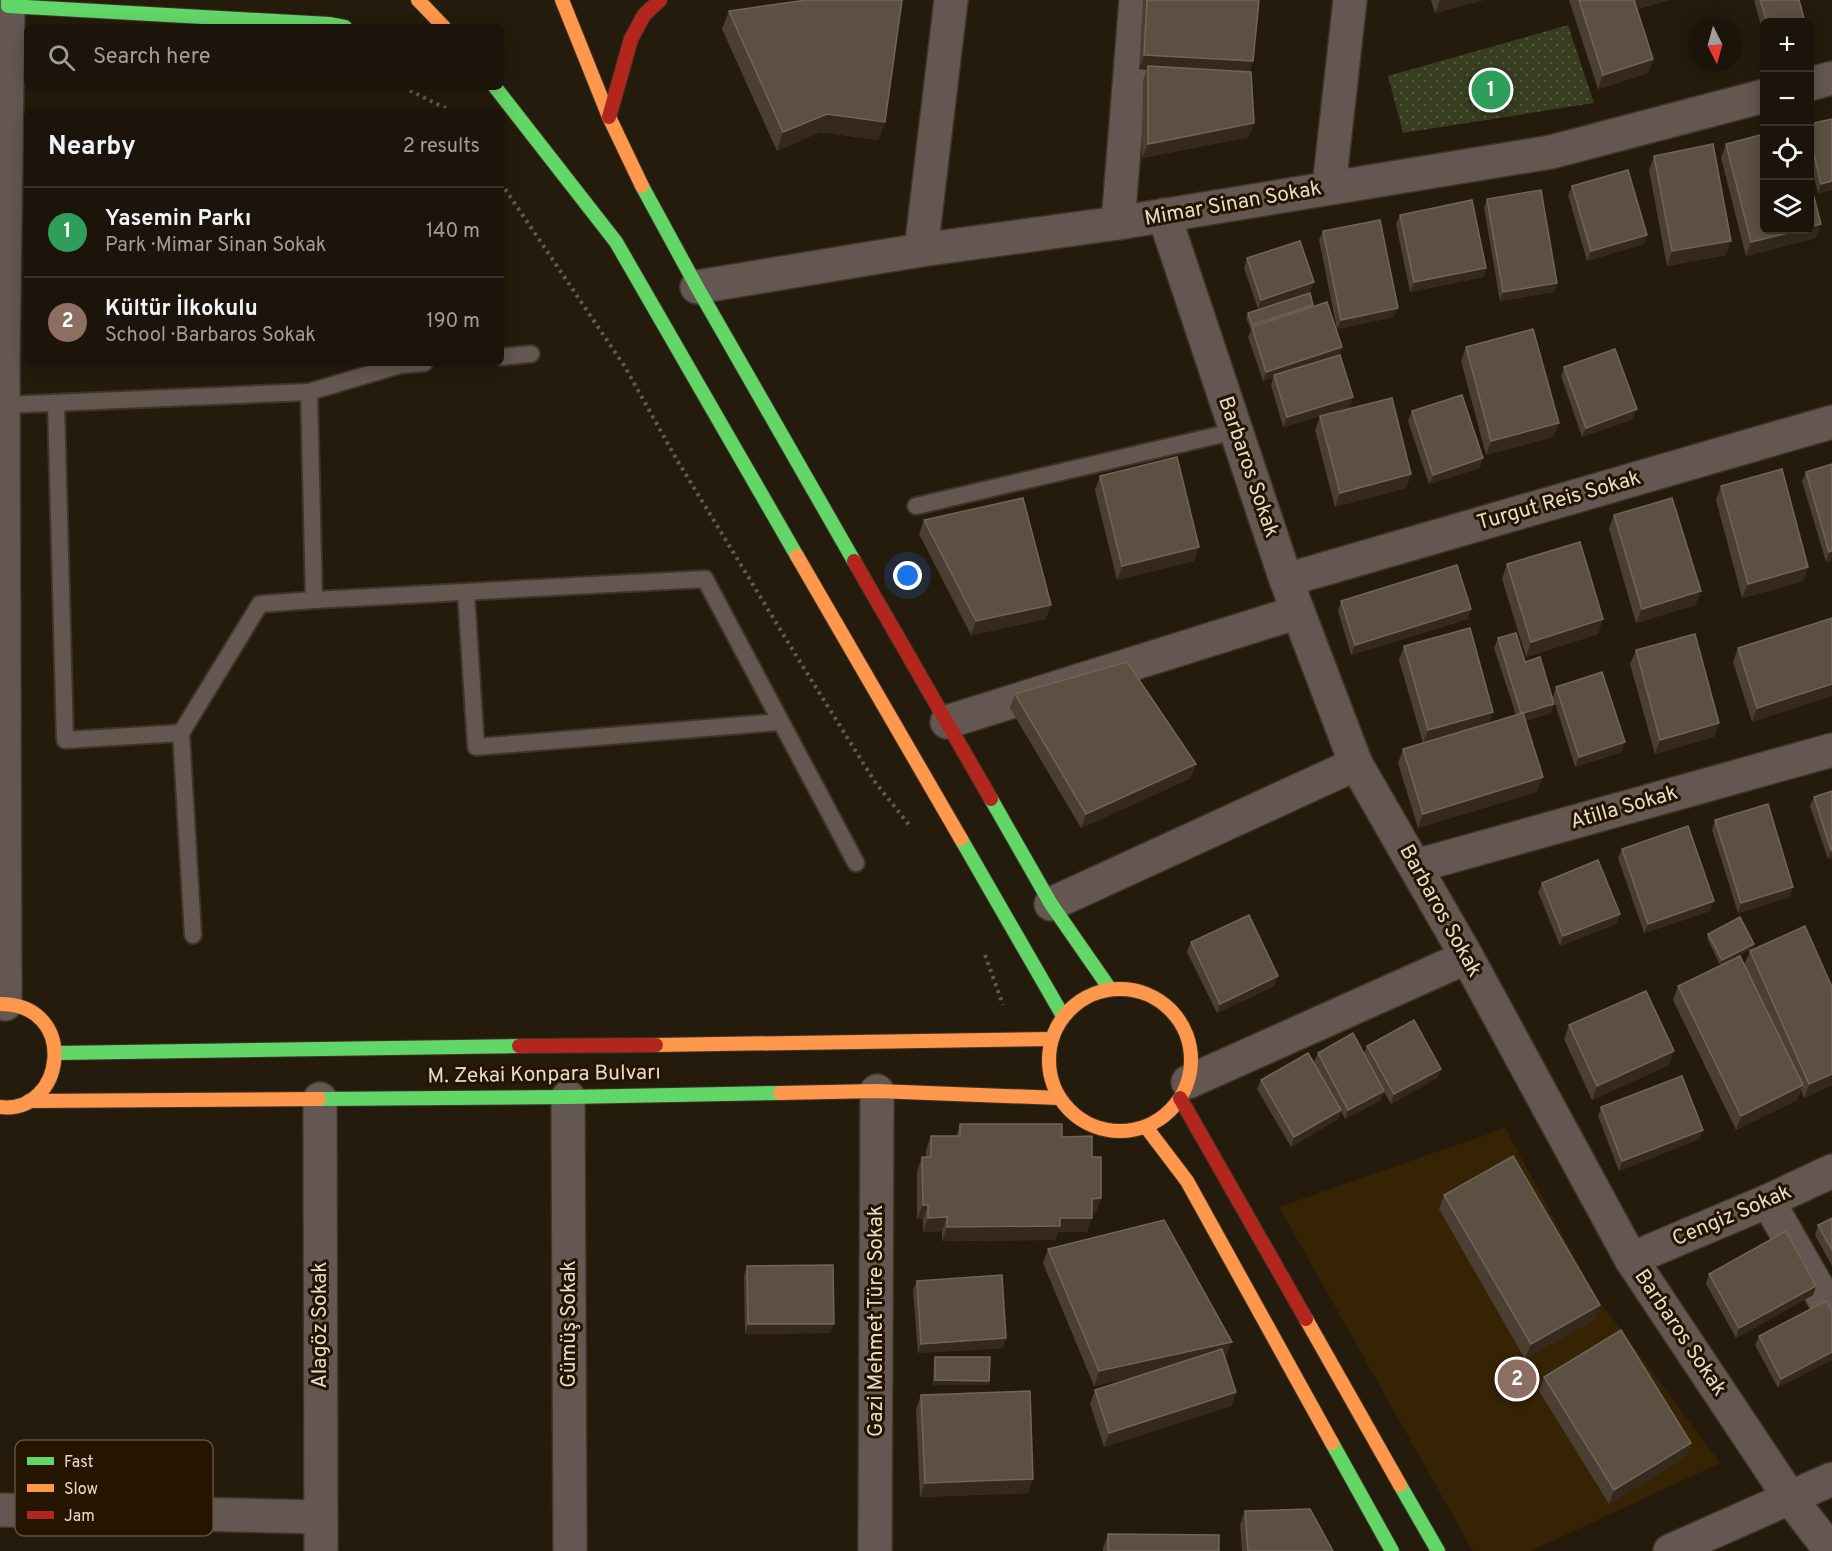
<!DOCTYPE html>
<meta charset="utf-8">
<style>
:root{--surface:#1c140a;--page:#292118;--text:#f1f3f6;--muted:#a09e9c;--line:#3a332b;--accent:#7c3aed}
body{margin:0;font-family:Overpass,sans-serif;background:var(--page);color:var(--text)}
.controls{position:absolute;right:18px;top:18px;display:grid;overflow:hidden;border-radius:9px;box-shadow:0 3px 15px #0003}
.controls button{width:54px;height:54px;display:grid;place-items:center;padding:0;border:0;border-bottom:2px solid var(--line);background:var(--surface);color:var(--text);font:30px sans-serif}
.compass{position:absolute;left:1688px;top:18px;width:54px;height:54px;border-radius:50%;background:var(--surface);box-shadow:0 3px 15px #0003;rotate:174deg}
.you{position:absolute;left:908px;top:576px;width:21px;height:21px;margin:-15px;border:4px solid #fff;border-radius:50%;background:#1a73e8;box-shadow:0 0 0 9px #1a73e833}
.badge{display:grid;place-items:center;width:39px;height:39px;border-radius:50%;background:var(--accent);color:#fff;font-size:20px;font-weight:700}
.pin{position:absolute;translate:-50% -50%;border:3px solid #fff;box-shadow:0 2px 6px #0006}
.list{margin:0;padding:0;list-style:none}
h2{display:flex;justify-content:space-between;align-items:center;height:78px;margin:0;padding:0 24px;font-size:26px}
h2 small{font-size:20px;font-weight:400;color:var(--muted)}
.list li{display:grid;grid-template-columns:39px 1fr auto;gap:18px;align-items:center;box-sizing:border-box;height:90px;padding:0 24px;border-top:2px solid var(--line)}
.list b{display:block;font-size:22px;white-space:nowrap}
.list p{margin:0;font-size:20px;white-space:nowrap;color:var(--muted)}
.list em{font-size:20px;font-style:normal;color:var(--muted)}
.icon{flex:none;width:33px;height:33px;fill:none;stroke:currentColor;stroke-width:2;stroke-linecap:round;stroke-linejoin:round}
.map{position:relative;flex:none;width:1832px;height:1551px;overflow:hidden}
.search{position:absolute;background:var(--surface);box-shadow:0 3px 15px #0003;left:24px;top:24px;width:480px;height:66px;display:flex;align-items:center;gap:15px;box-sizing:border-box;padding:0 21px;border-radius:9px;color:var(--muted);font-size:22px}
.panel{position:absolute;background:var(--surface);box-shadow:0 3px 15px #0003;left:24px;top:108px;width:480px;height:258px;border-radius:9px}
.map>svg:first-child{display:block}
</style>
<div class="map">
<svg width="1832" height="1551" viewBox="0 0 1832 1551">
<defs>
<pattern id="park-dots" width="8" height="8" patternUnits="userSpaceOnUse" patternTransform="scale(1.5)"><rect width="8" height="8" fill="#373d1f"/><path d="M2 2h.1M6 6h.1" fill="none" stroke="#54583e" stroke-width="1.8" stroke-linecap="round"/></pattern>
</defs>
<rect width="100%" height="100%" fill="#251b0d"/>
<polygon fill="#362303" points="1505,1128 1595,1295 1720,1463 1531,1551 1473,1551 1279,1207"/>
<polygon fill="url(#park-dots)" points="1568,25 1594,103 1403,133 1388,76"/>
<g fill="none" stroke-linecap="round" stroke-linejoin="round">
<defs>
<g id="lane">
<polyline points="501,357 531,354"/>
<polyline points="309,392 400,365 424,363"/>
<polyline points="56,403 65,740 181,733"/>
<polyline points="3,405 309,392 314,600 705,579 856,863"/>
<polyline points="916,506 1236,431"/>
<polyline points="466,593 476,747 780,722"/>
<polyline points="193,935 181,733 260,604 314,600"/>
</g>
<g id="street">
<polyline points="1810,84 1832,78"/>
<polyline points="1329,187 1350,0"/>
<polyline points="1164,215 1286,580 1356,764 1467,957 1631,1259 1790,1498 1831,1551"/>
<polyline points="1118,223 1136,0"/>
<polyline points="921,250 951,0"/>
<polyline points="697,287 921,250 1118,223 1551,152 1764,96"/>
<polyline points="1286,580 1832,422"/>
<polyline points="947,722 1298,612"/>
<polyline points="1416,866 1832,750"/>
<polyline points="1051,904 1356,764"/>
<polyline points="5,1004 3,367 8,6"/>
<polyline points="1188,1082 1467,957"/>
<polyline points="568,1097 570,1551"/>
<polyline points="320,1099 321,1551"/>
<polyline points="1768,1201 1832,1313"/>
<polyline points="1631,1259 1768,1201 1832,1171"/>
<polyline points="0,1510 320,1517"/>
<polyline points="875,1551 877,1091"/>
<polyline points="1670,1551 1832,1479"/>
</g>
<g id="fast">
<polyline points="8,0 8,6 329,24 345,27"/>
<polyline points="495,87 616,242 797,556"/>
<polyline points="642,186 697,287 854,561"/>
<polyline points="991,799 1051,904 1110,989"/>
<polyline points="961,839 1063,1016"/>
<polyline points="56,1053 519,1046"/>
<polyline points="319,1099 568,1097 780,1093"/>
<polyline points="1332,1443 1392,1551"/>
<polyline points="1400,1485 1438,1551"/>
</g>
<g id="slow">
<polyline points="418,0 444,27"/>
<polyline points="562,0 609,117 642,186"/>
<polyline points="797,556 961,839"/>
<circle cx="1120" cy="1060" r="71"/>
<path d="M0,1004C80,1004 65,1115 0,1107"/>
<polyline points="656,1045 1051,1039"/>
<polyline points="780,1093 877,1091 1059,1098"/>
<polyline points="29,1101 319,1099"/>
<polyline points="1146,1127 1187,1181 1332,1443"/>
<polyline points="1306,1319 1400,1485"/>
</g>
<g id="jam">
<polyline points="609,117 631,39 644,15 660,0"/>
<polyline points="854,561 991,799"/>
<polyline points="519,1046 656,1045"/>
<polyline points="1180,1098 1306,1319"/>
</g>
</defs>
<use href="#lane" stroke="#3e3529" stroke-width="20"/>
<use href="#street" stroke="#3e3529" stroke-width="36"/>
<use href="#fast" stroke="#3e3529" stroke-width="16"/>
<use href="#slow" stroke="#3e3529" stroke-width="16"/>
<use href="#jam" stroke="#3e3529" stroke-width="16"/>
<g stroke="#635953" stroke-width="4" stroke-dasharray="3 4.5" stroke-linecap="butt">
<polyline points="403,87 451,111"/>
<polyline points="501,183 625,367 677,460 797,657 875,782 910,826"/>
<polyline points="985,955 1003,1005"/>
</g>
<use href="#lane" stroke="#645651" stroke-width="16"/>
<use href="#street" stroke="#645651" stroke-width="33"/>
<use href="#fast" stroke="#63d668" stroke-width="14"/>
<use href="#slow" stroke="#ff974d" stroke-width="14"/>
<use href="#jam" stroke="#b3261e" stroke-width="14"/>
</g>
<g fill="#4a3f32">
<polygon points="1143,0 1259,0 1253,61 1249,72 1249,137 1142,158 1143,80 1147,70 1139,69"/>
<polygon points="1431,0 1483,0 1435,13"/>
<polygon points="1569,0 1669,0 1637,9 1653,59 1648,73 1598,89"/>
<polygon points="1754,0 1799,0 1805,22 1764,22 1764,37"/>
<polygon points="729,11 885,122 878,140 820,132 777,151 722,29"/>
<polygon points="1809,124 1832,190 1818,193 1809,157"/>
<polygon points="1726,144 1816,238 1746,256 1721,158"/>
<polygon points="1654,156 1726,255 1667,266 1649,170"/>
<polygon points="1572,186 1644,244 1587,261 1568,195"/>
<polygon points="1487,199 1557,283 1554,292 1500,301 1484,208"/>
<polygon points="1400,215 1486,268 1483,277 1410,292 1396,224"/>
<polygon points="1323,231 1394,317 1337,329 1319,240"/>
<polygon points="1247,258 1310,292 1258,309 1244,268"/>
<polygon points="1313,305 1313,307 1342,347 1338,356 1350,407 1283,427 1271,385 1273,378 1263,381 1248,337 1251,330 1246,318 1248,313"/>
<polygon points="1466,347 1559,423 1553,437 1486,455 1461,361"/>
<polygon points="1564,367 1633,419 1582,437 1561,376"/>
<polygon points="1412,411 1480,468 1429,484 1408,421"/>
<polygon points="1320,416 1411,474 1406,488 1335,507 1315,430"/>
<polygon points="1806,472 1832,560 1826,562 1802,481"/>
<polygon points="1100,476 1194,561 1117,580 1095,490"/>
<polygon points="1721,486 1803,581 1742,598 1716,500"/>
<polygon points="1614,515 1701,591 1695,605 1636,623 1609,529"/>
<polygon points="924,520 1046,619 971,635 919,534"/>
<polygon points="1507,564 1598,634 1526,657 1502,579"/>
<polygon points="1341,601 1468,619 1351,655 1338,611"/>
<polygon points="1832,618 1752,722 1733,662 1738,648"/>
<polygon points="1498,638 1525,662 1551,713 1525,721 1537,792 1418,828 1398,763 1403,749 1423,743 1399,660 1404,646 1493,712 1489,723 1516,715 1494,648"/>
<polygon points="1636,650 1719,723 1714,737 1655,754 1630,664"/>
<polygon points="1556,687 1622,752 1575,767 1553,697"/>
<polygon points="1015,694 1191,778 1081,828 1010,708"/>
<polygon points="1832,791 1832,858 1828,859 1810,806 1814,797"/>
<polygon points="1715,820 1790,897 1738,913 1712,830"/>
<polygon points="1622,849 1710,911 1644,933 1618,858"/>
<polygon points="1542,883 1616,924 1560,946 1538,892"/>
<polygon points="1708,934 1754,944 1753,948 1720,965 1707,938"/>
<polygon points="1191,942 1278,976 1274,986 1217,1013 1187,952"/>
<polygon points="1750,951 1832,1085 1804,1098 1801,1090 1797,1100 1736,1130 1673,1000 1678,986 1752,981 1744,965"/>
<polygon points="1569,1025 1669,1065 1592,1100 1564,1039"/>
<polygon points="1367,1046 1441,1069 1437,1078 1391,1104 1384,1092 1381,1100 1345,1119 1341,1111 1338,1119 1291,1147 1257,1089 1261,1080 1325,1083 1314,1062 1318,1053 1364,1053"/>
<polygon points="1601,1107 1703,1130 1699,1139 1619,1171 1598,1116"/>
<polygon points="960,1124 1062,1137 1092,1157 1101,1198 1096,1212 1092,1213 1087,1232 1058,1232 1055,1240 942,1241 942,1231 923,1232 923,1219 917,1219 917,1171 922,1157 926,1157 926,1150 931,1136 956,1136"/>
<polygon points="1444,1195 1600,1305 1595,1319 1525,1359 1439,1209"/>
<polygon points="1832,1218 1832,1266 1815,1235 1818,1225"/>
<polygon points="1048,1249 1226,1356 1225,1356 1236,1392 1231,1406 1104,1447 1090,1404 1095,1390 1141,1375 1094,1386 1043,1263"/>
<polygon points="747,1266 830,1333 745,1334 744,1275"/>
<polygon points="1709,1274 1816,1286 1813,1295 1736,1338 1706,1284"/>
<polygon points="917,1281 1003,1348 918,1353 913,1290"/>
<polygon points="1826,1301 1778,1388 1755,1345 1759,1336"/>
<polygon points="935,1357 989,1381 988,1385 933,1385 934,1361"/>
<polygon points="1544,1377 1691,1443 1686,1457 1609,1504 1539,1391"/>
<polygon points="921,1395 1028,1493 920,1497 916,1409"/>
<polygon points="1245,1511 1333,1551 1242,1551 1240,1525"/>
<polygon points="1108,1534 1219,1551 1103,1551 1103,1548"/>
</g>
<g fill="#34291c">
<polygon points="1440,0 1483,0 1435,13"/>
<polygon points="1636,0 1669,0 1632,10"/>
<polygon points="1144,55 1253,61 1248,75 1148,66 1147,70 1139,69"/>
<polygon points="1653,59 1648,73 1598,89 1603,75"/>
<polygon points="827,114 885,122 878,140 820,132 777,151 783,132"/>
<polygon points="1254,123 1249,137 1142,158 1148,144"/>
<polygon points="1832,181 1832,190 1818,193 1821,184"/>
<polygon points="1821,224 1816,238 1746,256 1751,242 1800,230 1809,230 1809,227"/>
<polygon points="1647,235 1644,244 1587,261 1591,251"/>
<polygon points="1731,241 1726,255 1667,266 1672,251"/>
<polygon points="1486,268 1483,277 1410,292 1414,282"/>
<polygon points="1314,282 1310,292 1258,309 1261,300"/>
<polygon points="1557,283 1554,292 1500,301 1503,292"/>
<polygon points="1313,305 1312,310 1252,327 1250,330 1252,325"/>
<polygon points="1398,308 1394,317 1337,329 1341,320"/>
<polygon points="1342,347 1338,356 1274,375 1273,378 1263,381 1266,372"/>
<polygon points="1353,397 1350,407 1283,427 1287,417"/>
<polygon points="1637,409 1633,419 1582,437 1586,428"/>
<polygon points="1559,423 1553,437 1486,455 1491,441"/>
<polygon points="1483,458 1480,468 1429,484 1433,475"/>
<polygon points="1411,474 1406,488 1335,507 1340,493"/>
<polygon points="1199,547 1194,561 1117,580 1122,566"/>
<polygon points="1832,551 1832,560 1826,562 1829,552"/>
<polygon points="1808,567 1803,581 1742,598 1748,584"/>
<polygon points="1701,591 1695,605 1636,623 1642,609"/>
<polygon points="1051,605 1046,619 971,635 976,621"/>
<polygon points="1471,609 1468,619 1351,655 1355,645"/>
<polygon points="1603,619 1598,634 1526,657 1531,642"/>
<polygon points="1832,684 1832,696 1752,722 1757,708"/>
<polygon points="1554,704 1551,713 1518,723 1522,714"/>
<polygon points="1493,712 1488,726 1423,744 1428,730"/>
<polygon points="1719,723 1714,737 1655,754 1660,740"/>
<polygon points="1625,742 1622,752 1575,767 1579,757"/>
<polygon points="1196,764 1191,778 1081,828 1086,814"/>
<polygon points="1543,777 1537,792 1418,828 1423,814"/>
<polygon points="1831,850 1832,858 1828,859"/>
<polygon points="1793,887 1790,897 1738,913 1741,903"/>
<polygon points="1714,901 1710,911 1644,933 1648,924"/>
<polygon points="1620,914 1616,924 1560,946 1563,936"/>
<polygon points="1754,944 1753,948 1720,965 1722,960"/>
<polygon points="1278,976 1274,986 1217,1013 1220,1004"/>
<polygon points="1674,1051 1669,1065 1592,1100 1597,1086"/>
<polygon points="1441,1069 1437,1078 1391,1104 1394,1094"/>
<polygon points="1832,1074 1832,1085 1804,1098 1809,1084"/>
<polygon points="1803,1085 1797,1100 1736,1130 1741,1116"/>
<polygon points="1384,1091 1381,1100 1345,1119 1348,1110"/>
<polygon points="1341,1110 1338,1119 1291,1147 1294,1137"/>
<polygon points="1703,1130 1699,1139 1619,1171 1622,1161"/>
<polygon points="1101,1198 1096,1212 1087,1213 1092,1199"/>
<polygon points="923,1205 928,1205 923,1219 917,1219"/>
<polygon points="947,1217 942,1231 923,1232 928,1218"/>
<polygon points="1060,1218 1092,1218 1087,1232 1058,1232 1055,1240 942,1241 947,1227"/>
<polygon points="1816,1286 1813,1295 1736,1338 1739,1328"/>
<polygon points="1600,1305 1595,1319 1525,1359 1531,1344"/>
<polygon points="748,1324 834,1324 830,1333 745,1334"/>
<polygon points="1006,1338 1003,1348 918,1353 921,1344"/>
<polygon points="1232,1342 1226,1356 1094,1386 1099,1371"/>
<polygon points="1832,1352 1832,1360 1778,1388 1781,1379"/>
<polygon points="935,1380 989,1381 988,1385 933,1385"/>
<polygon points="1236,1392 1231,1406 1104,1447 1109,1433"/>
<polygon points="1691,1443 1686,1457 1609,1504 1614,1490"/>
<polygon points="1033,1479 1028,1493 920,1497 925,1483"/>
</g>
<g fill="#5b5042" stroke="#716558" stroke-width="1.5">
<polygon points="806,0 902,0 885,122 827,114 783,132 729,11"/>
<polygon points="1147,0 1259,0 1253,61 1144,55"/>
<polygon points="1579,0 1634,0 1653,59 1603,75"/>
<polygon points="1760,0 1799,0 1805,22 1767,22"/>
<polygon points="1148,66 1251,72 1254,123 1148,144"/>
<polygon points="1832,119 1832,181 1821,184 1809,133 1809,124"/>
<polygon points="1764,134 1764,230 1800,230 1751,242 1726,144"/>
<polygon points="1713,144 1731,241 1672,251 1654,156"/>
<polygon points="1628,170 1647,235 1591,251 1572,186"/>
<polygon points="1809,178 1821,224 1809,227"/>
<polygon points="1541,190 1557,283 1503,292 1487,199"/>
<polygon points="1472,200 1486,268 1414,282 1400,215"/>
<polygon points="1380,220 1398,308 1341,320 1323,231"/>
<polygon points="1300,241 1314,282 1261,300 1247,258"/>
<polygon points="1310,293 1313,305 1252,325 1248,313"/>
<polygon points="1327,302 1342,347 1266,372 1252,327"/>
<polygon points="1533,329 1559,423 1491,441 1466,347"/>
<polygon points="1615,349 1637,409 1586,428 1564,367"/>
<polygon points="1340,355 1353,397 1287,417 1274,375"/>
<polygon points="1462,395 1483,458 1433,475 1412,411"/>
<polygon points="1392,398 1411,474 1340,493 1320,416"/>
<polygon points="1177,457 1199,547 1122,566 1100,476"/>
<polygon points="1832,464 1832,551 1829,552 1806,472"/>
<polygon points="1782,469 1808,567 1748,584 1721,486"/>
<polygon points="1023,498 1051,605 976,621 924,520"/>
<polygon points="1672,498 1701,591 1642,609 1614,515"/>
<polygon points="1580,542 1603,619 1531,642 1507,564"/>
<polygon points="1457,565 1471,609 1355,645 1341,601"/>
<polygon points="1832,618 1832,684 1757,708 1738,648"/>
<polygon points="1470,628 1493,712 1428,730 1404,646"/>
<polygon points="1516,633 1525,662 1540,657 1554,704 1523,713 1521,713 1498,638"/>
<polygon points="1695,634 1719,723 1660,740 1636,650"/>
<polygon points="1127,662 1196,764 1086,814 1015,694"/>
<polygon points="1602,672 1625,742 1579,757 1556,687"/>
<polygon points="1523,713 1543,777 1423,814 1403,749"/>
<polygon points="1832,791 1832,850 1831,850 1814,797"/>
<polygon points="1768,804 1793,887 1741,903 1715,820"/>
<polygon points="1688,826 1714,901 1648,924 1622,849"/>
<polygon points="1598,860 1620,914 1563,936 1542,883"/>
<polygon points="1249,915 1278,976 1220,1004 1191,942"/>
<polygon points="1740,917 1754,944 1722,960 1708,934"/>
<polygon points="1805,926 1832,987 1832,1074 1809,1084 1750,951"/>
<polygon points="1740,956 1803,1085 1741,1116 1678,986"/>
<polygon points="1646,991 1674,1051 1597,1086 1569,1025"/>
<polygon points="1414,1020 1441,1069 1394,1094 1367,1046"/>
<polygon points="1353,1033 1384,1091 1348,1110 1318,1053"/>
<polygon points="1308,1053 1341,1110 1294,1137 1261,1080"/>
<polygon points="1682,1076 1703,1130 1622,1161 1601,1107"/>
<polygon points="960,1124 1062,1124 1062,1137 1092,1136 1092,1157 1101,1157 1101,1198 1092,1199 1092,1218 1060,1218 1060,1226 947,1227 947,1217 928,1218 928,1205 923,1205 922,1157 931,1157 931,1136 960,1136"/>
<polygon points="1513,1156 1600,1305 1531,1344 1444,1195"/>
<polygon points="1832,1218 1832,1250 1818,1225"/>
<polygon points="1164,1220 1232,1342 1099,1371 1048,1249"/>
<polygon points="1786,1231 1816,1286 1739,1328 1709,1274"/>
<polygon points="833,1265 834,1324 748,1324 747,1266"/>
<polygon points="1002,1275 1006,1338 921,1344 917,1281"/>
<polygon points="1826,1301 1832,1312 1832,1352 1781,1379 1759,1336"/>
<polygon points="1621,1330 1691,1443 1614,1490 1544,1377"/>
<polygon points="1222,1349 1236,1392 1109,1433 1095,1390"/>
<polygon points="935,1357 990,1357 989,1381 935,1380"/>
<polygon points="1030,1391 1033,1479 925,1483 921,1395"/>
<polygon points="1310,1509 1333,1551 1248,1551 1245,1511"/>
<polygon points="1108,1534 1219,1535 1219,1551 1108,1551"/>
</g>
<g text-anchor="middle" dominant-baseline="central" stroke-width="6" stroke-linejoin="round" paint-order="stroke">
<g font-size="21" fill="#e7dbcc" stroke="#251400">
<text transform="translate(1233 204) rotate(-10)">Mimar Sinan Sokak</text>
<text transform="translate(1248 467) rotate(71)">Barbaros Sokak</text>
<text transform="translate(1559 501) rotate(-16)">Turgut Reis Sokak</text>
<text transform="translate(1624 808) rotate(-16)">Atilla Sokak</text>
<text transform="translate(1440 911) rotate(61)">Barbaros Sokak</text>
<text transform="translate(544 1075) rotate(-1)">M. Zekai Konpara Bulvarı</text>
<text transform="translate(1732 1216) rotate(-23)">Cengiz Sokak</text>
<text transform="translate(876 1321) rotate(-90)">Gazi Mehmet Türe Sokak</text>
<text transform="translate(569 1324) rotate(-90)">Gümüş Sokak</text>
<text transform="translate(320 1325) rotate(-90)">Alagöz Sokak</text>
<text transform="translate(1680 1333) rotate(56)">Barbaros Sokak</text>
</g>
</g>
<rect x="15" y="1440" width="198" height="96" rx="9" fill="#251400" stroke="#5f503d" stroke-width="1.5"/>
<rect x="27" y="1457" width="27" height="8" fill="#63d668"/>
<rect x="27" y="1484" width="27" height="8" fill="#ff974d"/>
<rect x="27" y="1511" width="27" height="8" fill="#b3261e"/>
<g font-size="16" fill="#e7dbcc">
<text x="64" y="1467">Fast</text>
<text x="64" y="1494">Slow</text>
<text x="64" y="1521">Jam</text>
</g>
</svg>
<div class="controls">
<button>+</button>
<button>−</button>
<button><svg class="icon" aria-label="locate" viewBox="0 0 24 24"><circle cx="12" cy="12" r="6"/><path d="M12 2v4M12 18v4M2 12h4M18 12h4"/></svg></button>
<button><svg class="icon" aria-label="layers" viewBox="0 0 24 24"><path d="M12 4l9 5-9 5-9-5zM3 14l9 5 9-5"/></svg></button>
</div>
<svg class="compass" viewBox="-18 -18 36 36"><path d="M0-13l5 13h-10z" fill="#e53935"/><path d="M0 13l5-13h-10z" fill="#a09e9c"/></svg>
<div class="you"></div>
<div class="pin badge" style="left:1491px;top:90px;background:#2e9e5b">1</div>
<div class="pin badge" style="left:1517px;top:1379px;background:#8d6e63">2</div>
<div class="search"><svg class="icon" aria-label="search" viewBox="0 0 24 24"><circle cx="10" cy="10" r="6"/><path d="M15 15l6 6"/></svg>Search here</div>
<section class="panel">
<h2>Nearby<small>2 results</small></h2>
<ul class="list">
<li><span class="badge" style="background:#2e9e5b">1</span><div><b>Yasemin Parkı</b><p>Park · Mimar Sinan Sokak</p></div><em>140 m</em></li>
<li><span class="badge" style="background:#8d6e63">2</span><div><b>Kültür İlkokulu</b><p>School · Barbaros Sokak</p></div><em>190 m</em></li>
</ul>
</section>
</div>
